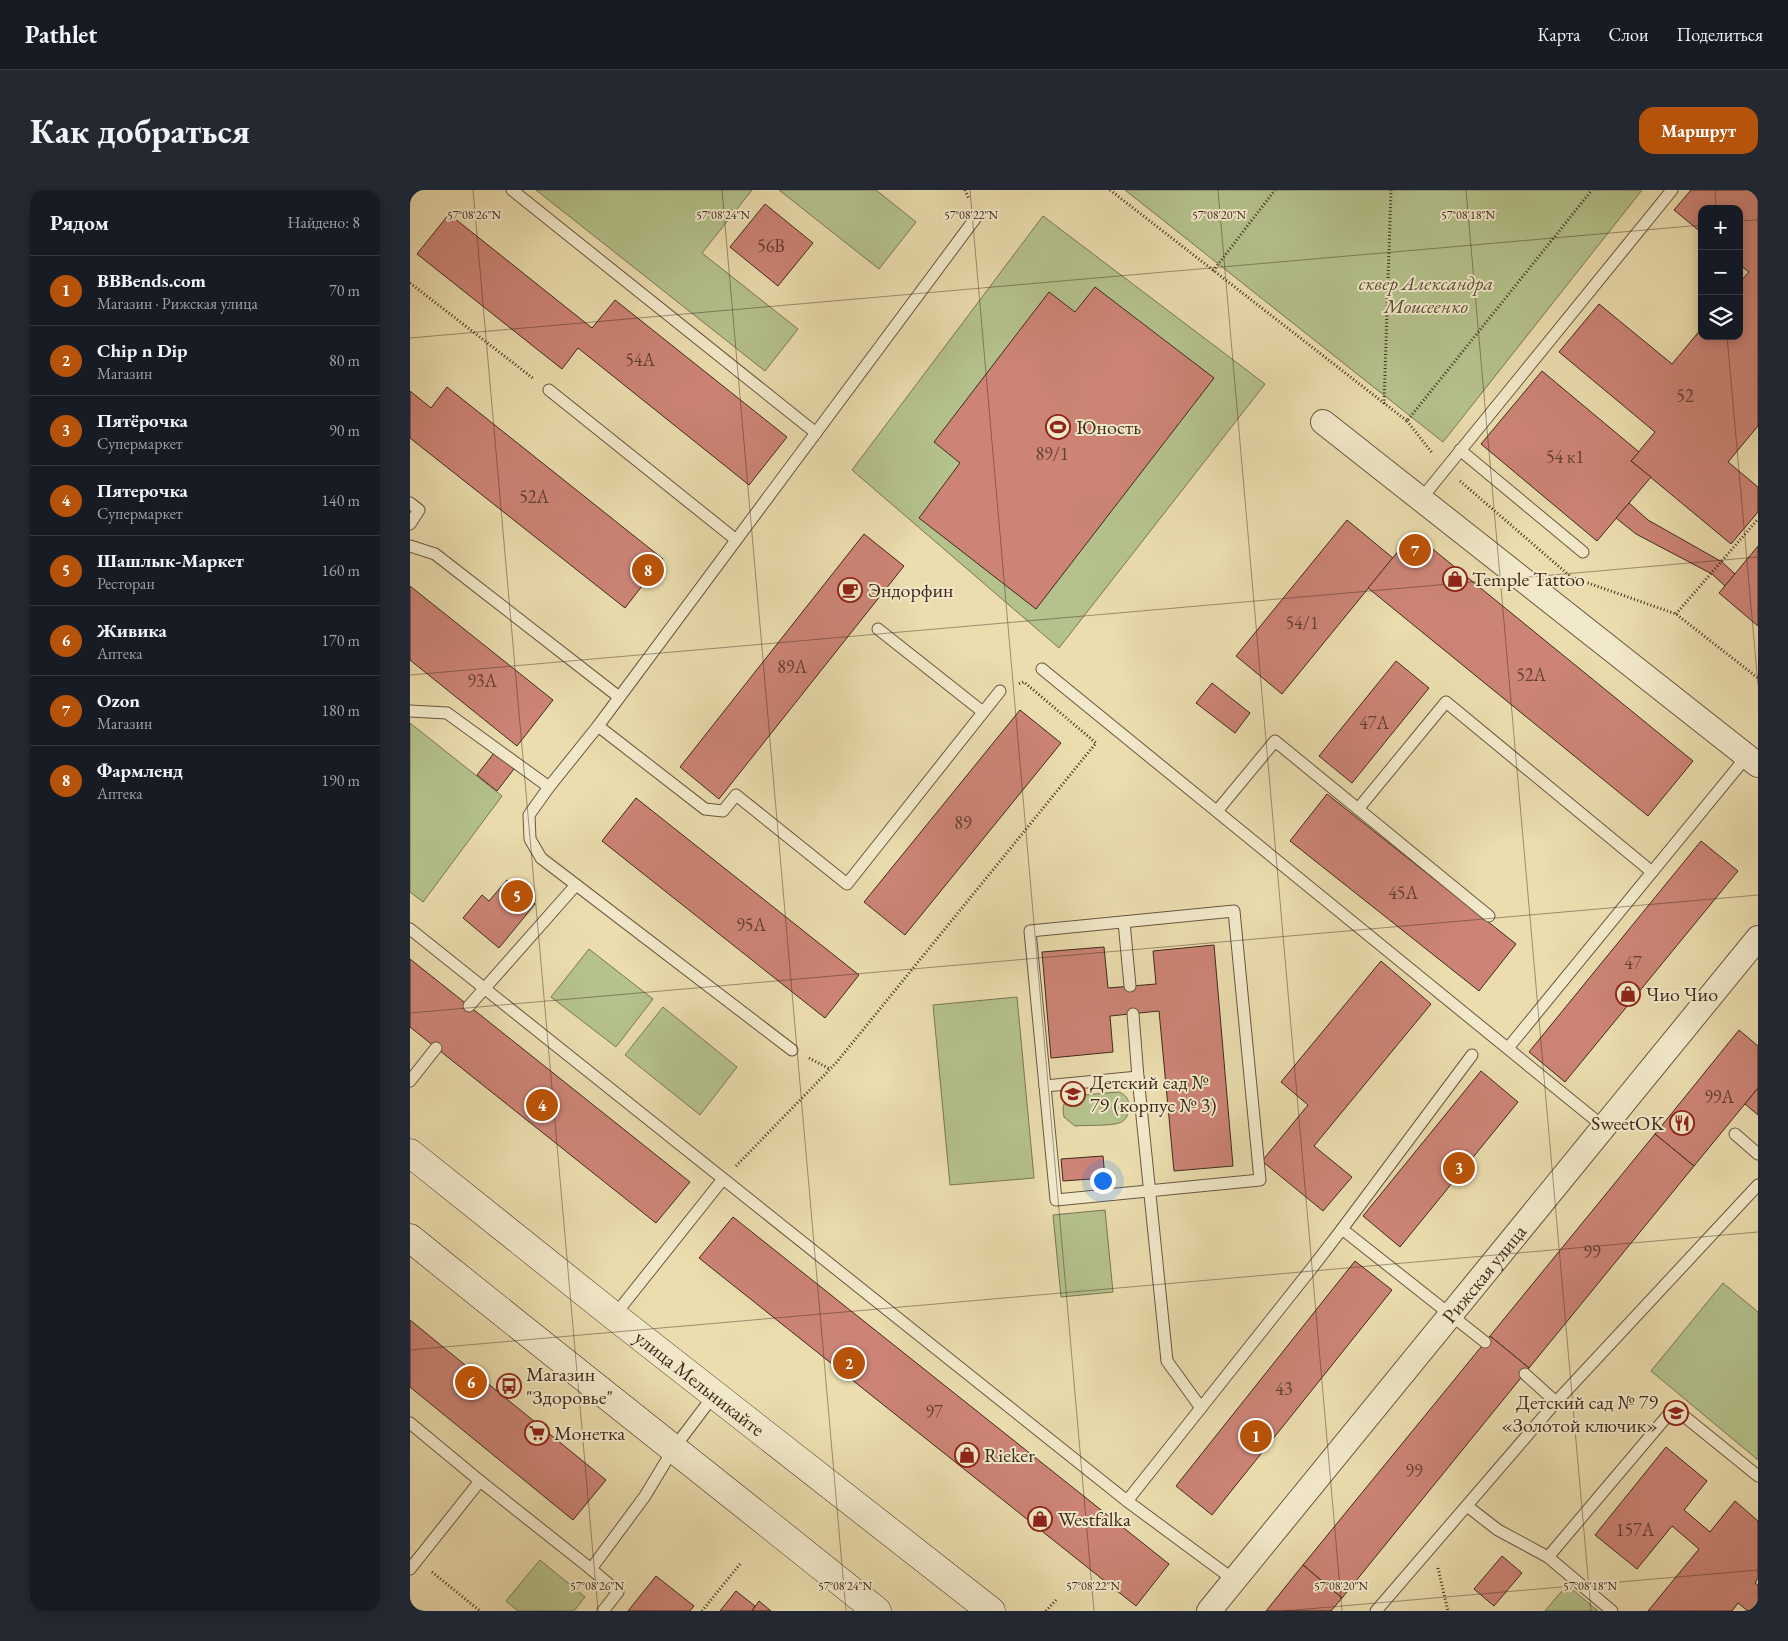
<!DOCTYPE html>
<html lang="ru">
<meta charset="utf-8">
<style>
:root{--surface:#171b24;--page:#242831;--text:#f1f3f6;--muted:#9ea1a6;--line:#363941;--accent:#b45309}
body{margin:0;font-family:"EB Garamond",serif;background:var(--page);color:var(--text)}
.controls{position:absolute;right:15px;top:15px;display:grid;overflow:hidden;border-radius:10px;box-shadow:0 2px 12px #0003}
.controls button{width:45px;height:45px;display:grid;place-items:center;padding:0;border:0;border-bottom:1px solid var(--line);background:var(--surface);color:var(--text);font:25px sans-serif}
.you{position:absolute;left:692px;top:990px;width:18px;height:18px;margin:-12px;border:4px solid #fff;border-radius:50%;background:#1a73e8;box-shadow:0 0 0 8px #1a73e833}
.badge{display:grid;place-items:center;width:32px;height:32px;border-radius:50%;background:var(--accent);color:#fff;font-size:16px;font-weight:700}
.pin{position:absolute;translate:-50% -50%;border:2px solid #fff;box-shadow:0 1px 5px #0006}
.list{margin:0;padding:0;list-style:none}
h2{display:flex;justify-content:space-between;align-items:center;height:65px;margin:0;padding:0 20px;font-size:21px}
h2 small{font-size:16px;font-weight:400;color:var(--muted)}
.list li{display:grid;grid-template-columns:32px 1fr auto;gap:15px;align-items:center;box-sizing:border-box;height:70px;padding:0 20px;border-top:1px solid var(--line)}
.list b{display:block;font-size:19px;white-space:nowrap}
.list p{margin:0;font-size:16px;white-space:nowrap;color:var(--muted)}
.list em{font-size:16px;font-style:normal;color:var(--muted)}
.icon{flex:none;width:28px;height:28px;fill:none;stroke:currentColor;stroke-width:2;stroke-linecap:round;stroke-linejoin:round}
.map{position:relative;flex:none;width:1348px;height:1421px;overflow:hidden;border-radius:15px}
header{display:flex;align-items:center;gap:30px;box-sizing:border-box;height:70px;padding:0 25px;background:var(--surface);border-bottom:1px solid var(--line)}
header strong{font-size:24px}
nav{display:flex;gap:28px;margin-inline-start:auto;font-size:18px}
.intro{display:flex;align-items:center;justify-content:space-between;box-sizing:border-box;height:120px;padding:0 30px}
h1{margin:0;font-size:35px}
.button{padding:12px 22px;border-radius:15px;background:var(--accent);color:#fff;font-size:18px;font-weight:700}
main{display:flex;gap:30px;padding:0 30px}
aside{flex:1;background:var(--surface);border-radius:15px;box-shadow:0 2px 12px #0003}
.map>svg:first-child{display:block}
</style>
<header>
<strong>Pathlet</strong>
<nav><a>Карта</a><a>Слои</a><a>Поделиться</a></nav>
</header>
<div class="intro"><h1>Как добраться</h1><a class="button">Маршрут</a></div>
<main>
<aside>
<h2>Рядом<small>Найдено: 8</small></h2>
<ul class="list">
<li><span class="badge">1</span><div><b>BBBends.com</b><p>Магазин · Рижская улица</p></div><em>70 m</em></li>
<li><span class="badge">2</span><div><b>Chip n Dip</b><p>Магазин</p></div><em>80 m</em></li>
<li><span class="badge">3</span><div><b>Пятёрочка</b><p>Супермаркет</p></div><em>90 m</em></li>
<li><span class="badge">4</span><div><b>Пятерочка</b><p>Супермаркет</p></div><em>140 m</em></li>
<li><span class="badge">5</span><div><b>Шашлык-Маркет</b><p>Ресторан</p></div><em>160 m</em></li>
<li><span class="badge">6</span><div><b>Живика</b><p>Аптека</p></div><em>170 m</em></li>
<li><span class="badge">7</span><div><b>Ozon</b><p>Магазин</p></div><em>180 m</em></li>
<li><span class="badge">8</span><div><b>Фармленд</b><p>Аптека</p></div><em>190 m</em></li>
</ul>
</aside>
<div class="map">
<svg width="1348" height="1421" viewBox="0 0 1348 1421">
<rect width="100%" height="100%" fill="#ebddae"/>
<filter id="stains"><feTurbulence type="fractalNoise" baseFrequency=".004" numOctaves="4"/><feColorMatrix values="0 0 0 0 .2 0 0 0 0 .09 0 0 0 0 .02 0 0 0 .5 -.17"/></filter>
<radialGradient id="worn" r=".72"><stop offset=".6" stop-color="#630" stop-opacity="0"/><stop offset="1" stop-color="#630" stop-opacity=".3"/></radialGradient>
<g fill="#b5c28c" stroke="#7a7654">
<polygon points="126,0 342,0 292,63 388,139 355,181"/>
<polygon points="369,0 466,0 506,32 469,79"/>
<polygon points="715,0 1232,0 1033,252"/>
<polygon points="633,26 855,194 649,458 442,280"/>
<polygon points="0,533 92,606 13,712 0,702"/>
<polygon points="179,759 243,809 206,857 141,807"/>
<polygon points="607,807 624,988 540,995 523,815"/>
<polygon points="253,817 327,877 290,925 215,865"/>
<path d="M709,902C716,905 719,909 719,917C719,924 716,931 709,933C700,936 676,935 665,936L654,927C652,917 653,912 661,906Z"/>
<polygon points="695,1020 703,1102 651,1107 643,1025"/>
<polygon points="1313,1093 1348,1122 1348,1270 1241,1181"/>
<polygon points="130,1370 175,1407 164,1421 108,1421 96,1411"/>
<polygon points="1157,1395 1188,1421 1135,1421"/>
</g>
<g fill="#cd8476" stroke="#3f291c">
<polygon points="1281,0 1340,0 1348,7 1348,236 1318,272 1348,297 1348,322 1321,354 1221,271 1245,242 1149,162 1189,114 1262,174 1292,138 1292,146 1329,146 1329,93 1339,82 1329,74 1329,19 1292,19 1292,43 1264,20"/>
<polygon points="355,14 403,53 368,96 320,57"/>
<polygon points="39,24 182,138 205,110 377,247 339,295 168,158 152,179 7,64"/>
<polygon points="685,97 804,188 626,419 509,328 550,273 524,252 639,102 665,122"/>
<polygon points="1132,181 1229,262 1221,271 1241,287 1187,351 1071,254"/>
<polygon points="37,197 253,369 215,418 0,248 0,201 21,218"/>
<polygon points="1219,313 1238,330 1312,372 1325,384 1315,396 1302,384 1226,344 1206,328"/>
<polygon points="937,330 983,368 872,504 826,466"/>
<polygon points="1003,343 1283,571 1238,626 958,398"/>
<polygon points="454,344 494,376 309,609 270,577"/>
<polygon points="1348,356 1348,436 1309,403"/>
<polygon points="0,396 143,510 107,556 0,470"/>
<polygon points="986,471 1019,498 942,593 909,566"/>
<polygon points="802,493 840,523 825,543 786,513"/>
<polygon points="610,520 651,553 495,745 454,712"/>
<polygon points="84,563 104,579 87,601 67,585"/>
<polygon points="917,604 1106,754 1069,801 880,651"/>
<polygon points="226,608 449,785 415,828 192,651"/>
<polygon points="1291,651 1328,681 1155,892 1119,862"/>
<polygon points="97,690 125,714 89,758 53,728 72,705 79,711"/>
<polygon points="804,755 823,976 764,981 749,821 700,826 703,862 641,868 632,762 694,757 698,798 746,794 743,761"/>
<polygon points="0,769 280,992 246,1033 0,837"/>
<polygon points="971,771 1021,814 904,956 942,987 913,1021 852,971 898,915 871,892"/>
<polygon points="1329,840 1348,856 1348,898 1284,976 1245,944"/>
<polygon points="1071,881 1108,912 990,1057 953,1026"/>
<polygon points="1348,898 1348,925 1335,914"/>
<polygon points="1245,944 1284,976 1119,1178 1080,1146"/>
<polygon points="693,966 695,988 653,991 651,969"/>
<polygon points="323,1027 759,1374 726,1416 289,1068"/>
<polygon points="945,1071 982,1100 802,1325 766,1296"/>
<polygon points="0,1130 196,1290 163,1330 0,1197"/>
<polygon points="1080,1146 1119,1178 932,1408 893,1375"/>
<polygon points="1256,1257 1297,1291 1274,1320 1300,1342 1325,1311 1348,1331 1348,1388 1345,1393 1348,1395 1348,1421 1338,1421 1328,1413 1322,1421 1238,1421 1289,1359 1262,1336 1227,1379 1185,1345"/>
<polygon points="1092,1366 1112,1383 1084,1416 1064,1399"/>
<polygon points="893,1375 932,1408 921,1421 856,1421"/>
<polygon points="246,1386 284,1416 280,1421 218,1421"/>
<polygon points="326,1401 345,1416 342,1421 310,1421"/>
<polygon points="349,1411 361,1421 342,1421"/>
</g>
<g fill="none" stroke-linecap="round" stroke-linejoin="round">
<defs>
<g id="service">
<polyline points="102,0 406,243"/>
<polyline points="139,200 325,349"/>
<polyline points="1050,260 1173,362"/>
<polyline points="1011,309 1262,0"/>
<polyline points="0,313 9,320 0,334"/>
<polyline points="0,356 25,364 209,507"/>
<polyline points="468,439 573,522"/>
<polyline points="632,479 1194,937"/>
<polyline points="0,521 37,523 139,597 188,536 567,26"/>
<polyline points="188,536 295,619 313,621 326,605 437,694 590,501"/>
<polyline points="139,597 119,625 120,649 131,668 382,860"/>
<polyline points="948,619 1036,512 1242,682"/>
<polyline points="807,621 865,551 1079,726"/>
<polygon points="824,721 850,990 646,1010 620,741"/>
<polyline points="714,732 720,796"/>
<polyline points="0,739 717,1311 824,1390"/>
<polyline points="59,816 166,695"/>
<polyline points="723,824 728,887"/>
<polyline points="1098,858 1337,566"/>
<polyline points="0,891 26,858"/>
<polyline points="635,896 728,887 757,1171 791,1218"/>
<polyline points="1325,944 1348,964"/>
<polyline points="932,1039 1062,865"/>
<polyline points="204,1126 313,989"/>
<polyline points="1115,1184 1146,1212"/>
<polyline points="0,1233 70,1291 181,1379 235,1306 264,1258 304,1205"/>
<polyline points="717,1311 902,1078 932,1039 1075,1152"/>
<polyline points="1057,1316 1088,1340 1138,1367 1202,1421"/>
<polyline points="1138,1367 1264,1218 1348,1286"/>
<polyline points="0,1379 70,1291"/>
<polyline points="181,1379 208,1402 193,1421"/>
<polyline points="966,1421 1146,1212 1348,995"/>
</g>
<g id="minor">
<polyline points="913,232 1348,575"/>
<path id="s1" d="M799,1421L1348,748"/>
</g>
<g id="secondary">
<path id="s2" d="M0,963L204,1126L581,1421"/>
<path d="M0,1048C155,1174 312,1296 467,1421"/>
</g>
</defs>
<use href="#service" stroke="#6a5640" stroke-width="13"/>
<use href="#minor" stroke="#6a5640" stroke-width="26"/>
<use href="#secondary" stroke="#3f291c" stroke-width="29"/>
<g stroke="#3f291c" stroke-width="3" stroke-dasharray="1 2.5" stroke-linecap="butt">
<polyline points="555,0 559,9"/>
<polyline points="700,0 997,231 1182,0"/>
<polyline points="803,81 865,0"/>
<polyline points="0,93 124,189"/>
<polyline points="974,214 981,0"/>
<polyline points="997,231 1023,264"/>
<polyline points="1050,291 1161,387 1266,424 1348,488"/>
<polyline points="1266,424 1348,329"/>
<polyline points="399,868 420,879"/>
<polyline points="326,976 426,873 686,553 614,492 608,494"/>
<polyline points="1028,1378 1038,1421"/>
<polyline points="22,1382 70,1421"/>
<polyline points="292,1421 330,1374"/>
<polyline points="636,1421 646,1410"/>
</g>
<use href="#service" stroke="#f2e9ca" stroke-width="11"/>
<use href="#minor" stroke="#f2e9ca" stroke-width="24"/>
<use href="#secondary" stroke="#f2e9ca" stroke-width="28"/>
</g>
<path fill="none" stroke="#3f291c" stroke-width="1" stroke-opacity="0.45" d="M63,0L188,1421M312,0L436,1421M560,0L684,1421M808,0L932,1421M1056,0L1181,1421M1305,0L1306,19M1329,31L1348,30M1317,146L1348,495M0,148L1292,35M0,485L1348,367M0,823L1348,705M0,1160L1348,1042M874,1421L1348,1380"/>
<defs>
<symbol id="stadium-ring" viewBox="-11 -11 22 22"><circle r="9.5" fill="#f2e9ca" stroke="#8f2418" stroke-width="1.5"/><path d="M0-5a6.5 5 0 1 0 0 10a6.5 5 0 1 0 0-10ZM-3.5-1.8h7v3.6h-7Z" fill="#8f2418"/></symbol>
<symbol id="shop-ring" viewBox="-11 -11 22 22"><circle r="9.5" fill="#f2e9ca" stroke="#8f2418" stroke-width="1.5"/><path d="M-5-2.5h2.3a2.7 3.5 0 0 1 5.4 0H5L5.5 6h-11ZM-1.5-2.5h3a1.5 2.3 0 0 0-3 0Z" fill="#8f2418"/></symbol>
<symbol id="cafe-ring" viewBox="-11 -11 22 22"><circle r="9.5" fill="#f2e9ca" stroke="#8f2418" stroke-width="1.5"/><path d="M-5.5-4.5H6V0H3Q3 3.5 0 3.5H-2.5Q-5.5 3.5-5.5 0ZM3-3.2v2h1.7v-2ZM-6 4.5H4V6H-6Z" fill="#8f2418"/></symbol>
<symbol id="school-ring" viewBox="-11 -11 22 22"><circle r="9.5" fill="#f2e9ca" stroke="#8f2418" stroke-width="1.5"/><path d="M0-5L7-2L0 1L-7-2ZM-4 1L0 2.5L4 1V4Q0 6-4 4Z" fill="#8f2418"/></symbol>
<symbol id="restaurant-ring" viewBox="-11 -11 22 22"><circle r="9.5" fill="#f2e9ca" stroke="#8f2418" stroke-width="1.5"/><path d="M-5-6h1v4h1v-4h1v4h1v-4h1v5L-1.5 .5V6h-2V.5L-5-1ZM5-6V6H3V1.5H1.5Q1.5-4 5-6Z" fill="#8f2418"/></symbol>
<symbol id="bus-ring" viewBox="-11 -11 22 22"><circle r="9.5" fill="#f2e9ca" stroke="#8f2418" stroke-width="1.5"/><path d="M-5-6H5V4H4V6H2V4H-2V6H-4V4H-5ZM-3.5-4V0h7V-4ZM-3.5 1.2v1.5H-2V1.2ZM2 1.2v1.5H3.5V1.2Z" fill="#8f2418"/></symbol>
<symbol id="supermarket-ring" viewBox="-11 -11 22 22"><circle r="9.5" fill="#f2e9ca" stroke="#8f2418" stroke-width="1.5"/><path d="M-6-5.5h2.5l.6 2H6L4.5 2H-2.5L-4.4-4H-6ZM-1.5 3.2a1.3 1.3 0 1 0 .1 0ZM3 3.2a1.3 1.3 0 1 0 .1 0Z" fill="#8f2418"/></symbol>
</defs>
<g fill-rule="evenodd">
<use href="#stadium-ring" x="634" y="223" width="28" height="28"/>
<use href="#shop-ring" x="1031" y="375" width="28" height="28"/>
<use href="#cafe-ring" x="426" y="386" width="28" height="28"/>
<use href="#shop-ring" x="1204" y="790" width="28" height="28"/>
<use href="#school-ring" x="649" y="890" width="28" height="28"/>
<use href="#restaurant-ring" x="1258" y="919" width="28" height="28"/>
<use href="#bus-ring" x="85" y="1182" width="28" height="28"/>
<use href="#school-ring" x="1252" y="1209" width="28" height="28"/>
<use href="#supermarket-ring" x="113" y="1229" width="28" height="28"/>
<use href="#shop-ring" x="543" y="1251" width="28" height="28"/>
<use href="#shop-ring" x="616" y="1315" width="28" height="28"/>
</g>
<g text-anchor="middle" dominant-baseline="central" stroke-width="4" stroke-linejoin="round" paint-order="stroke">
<g font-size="18" fill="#624032">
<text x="361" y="55">56В</text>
<text x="230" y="169">54А</text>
<text x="1275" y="205">52</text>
<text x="642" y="263">89/1</text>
<text x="1155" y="266">54 к1</text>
<text x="124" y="306">52А</text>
<text x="892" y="432">54/1</text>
<text x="382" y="476">89А</text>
<text x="1121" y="484">52А</text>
<text x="72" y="490">93А</text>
<text x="964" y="532">47А</text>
<text x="553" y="632">89</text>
<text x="993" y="702">45А</text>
<text x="341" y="734">95А</text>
<text x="1223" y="772">47</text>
<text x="1309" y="906">99А</text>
<text x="1182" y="1061">99</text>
<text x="874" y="1198">43</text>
<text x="524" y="1221">97</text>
<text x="1004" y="1280">99</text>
<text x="1225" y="1339">157А</text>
</g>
<g font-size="20" font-style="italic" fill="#5c4f38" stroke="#f2e9ca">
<text x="1016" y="93">сквер Александра<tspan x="1016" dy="23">Моисеенко</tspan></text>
</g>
<g font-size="20" fill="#3f291c" stroke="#f2e9ca" text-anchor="start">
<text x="666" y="237">Юность</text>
<text x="1062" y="389">Temple Tattoo</text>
<text x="458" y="400">Эндорфин</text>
<text x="1236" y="804">Чио Чио</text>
<text x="680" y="892">Детский сад №<tspan x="680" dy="23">79 (корпус № 3)</tspan></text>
<text x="1254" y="933" text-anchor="end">SweetOK</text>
<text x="116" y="1184">Магазин<tspan x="116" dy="23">"Здоровье"</tspan></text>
<text x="1248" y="1212" text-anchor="end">Детский сад № 79<tspan x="1248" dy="23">«Золотой ключик»</tspan></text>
<text x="144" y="1243">Монетка</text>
<text x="574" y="1265">Rieker</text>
<text x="648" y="1329">Westfalka</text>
</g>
<g font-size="20" fill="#3f291c" stroke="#f2e9ca">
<text stroke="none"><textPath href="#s1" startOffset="435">Рижская улица</textPath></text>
<text stroke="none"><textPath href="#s2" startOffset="370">улица Мельникайте</textPath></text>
</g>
</g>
<g font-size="12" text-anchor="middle" fill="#3f291c" stroke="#f2e9ca" stroke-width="4" stroke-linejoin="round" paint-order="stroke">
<text x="64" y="29">57°08'26"N</text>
<text x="313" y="29">57°08'24"N</text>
<text x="561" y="29">57°08'22"N</text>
<text x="809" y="29">57°08'20"N</text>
<text x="1058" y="29">57°08'18"N</text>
<text x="187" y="1400">57°08'26"N</text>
<text x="435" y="1400">57°08'24"N</text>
<text x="683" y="1400">57°08'22"N</text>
<text x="931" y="1400">57°08'20"N</text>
<text x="1180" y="1400">57°08'18"N</text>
</g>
<rect width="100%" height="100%" filter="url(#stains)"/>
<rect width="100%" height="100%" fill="url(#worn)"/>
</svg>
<div class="controls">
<button>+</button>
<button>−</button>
<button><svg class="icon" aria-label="layers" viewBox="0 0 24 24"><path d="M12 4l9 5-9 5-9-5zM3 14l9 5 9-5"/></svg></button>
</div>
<div class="you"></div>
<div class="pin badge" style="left:846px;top:1246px">1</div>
<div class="pin badge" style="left:439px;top:1173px">2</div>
<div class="pin badge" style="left:1049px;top:978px">3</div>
<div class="pin badge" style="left:132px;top:915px">4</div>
<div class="pin badge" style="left:107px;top:706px">5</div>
<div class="pin badge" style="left:61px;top:1192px">6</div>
<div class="pin badge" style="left:1005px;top:360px">7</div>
<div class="pin badge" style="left:238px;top:380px">8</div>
</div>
</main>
